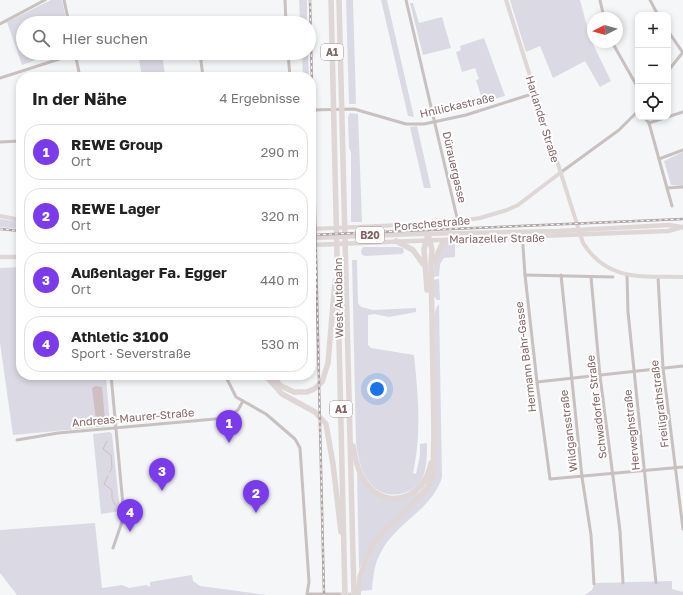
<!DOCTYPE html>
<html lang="de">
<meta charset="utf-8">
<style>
:root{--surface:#fff;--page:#f6f6f6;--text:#222;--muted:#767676;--line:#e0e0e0;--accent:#7c3aed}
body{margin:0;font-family:"Golos Text",sans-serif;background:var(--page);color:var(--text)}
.controls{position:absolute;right:12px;top:12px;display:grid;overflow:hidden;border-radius:8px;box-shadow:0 2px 6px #0003}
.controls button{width:36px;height:36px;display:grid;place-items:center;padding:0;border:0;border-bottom:1px solid var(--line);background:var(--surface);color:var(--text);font:20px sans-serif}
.compass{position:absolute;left:587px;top:12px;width:36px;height:36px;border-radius:50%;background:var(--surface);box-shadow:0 2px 6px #0003;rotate:265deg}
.you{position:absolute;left:377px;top:389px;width:14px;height:14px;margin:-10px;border:3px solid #fff;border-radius:50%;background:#1a73e8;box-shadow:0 0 0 6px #1a73e833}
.badge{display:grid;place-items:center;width:26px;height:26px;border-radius:50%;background:var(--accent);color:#fff;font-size:13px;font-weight:700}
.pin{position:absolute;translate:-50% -33px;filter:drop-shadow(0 1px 2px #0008)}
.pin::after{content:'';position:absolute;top:21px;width:14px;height:12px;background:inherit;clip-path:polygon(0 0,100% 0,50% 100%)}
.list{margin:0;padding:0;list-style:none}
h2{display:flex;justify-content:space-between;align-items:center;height:52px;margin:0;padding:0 16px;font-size:17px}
h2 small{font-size:13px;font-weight:400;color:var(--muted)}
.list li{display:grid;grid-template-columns:26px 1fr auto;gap:12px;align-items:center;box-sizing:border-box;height:56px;margin:0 8px 8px;padding:0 8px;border:1px solid var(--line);border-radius:16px}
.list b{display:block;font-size:15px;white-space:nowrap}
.list p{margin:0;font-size:13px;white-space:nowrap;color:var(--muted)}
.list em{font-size:13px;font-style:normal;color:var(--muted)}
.icon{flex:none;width:22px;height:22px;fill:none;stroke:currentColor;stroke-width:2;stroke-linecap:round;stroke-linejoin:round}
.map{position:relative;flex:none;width:683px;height:595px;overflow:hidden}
.search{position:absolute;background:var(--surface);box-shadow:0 2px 6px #0003;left:16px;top:16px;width:300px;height:44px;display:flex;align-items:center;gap:10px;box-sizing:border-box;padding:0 14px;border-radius:22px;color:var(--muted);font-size:15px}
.panel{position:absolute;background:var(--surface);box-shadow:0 2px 6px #0003;left:16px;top:72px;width:300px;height:308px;border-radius:16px}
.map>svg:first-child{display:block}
</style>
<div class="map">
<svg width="683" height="595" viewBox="0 0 683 595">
<rect width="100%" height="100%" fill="#f4f6f8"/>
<g fill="#dbdae4">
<polygon points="51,0 62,0 67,23 23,23 23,53 55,53 22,65 7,22"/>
<polygon points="299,0 307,0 307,23 300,23"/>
<polygon points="346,0 353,0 356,104 349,104"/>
<polygon points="381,0 387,0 414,117 408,116"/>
<polygon points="510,0 580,0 590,38 611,81 600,87 585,61 553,78 540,46 526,52"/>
<polygon points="410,3 413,3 419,23 442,17 451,48 423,55"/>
<polygon points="484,38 505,96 483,102 476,80 479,79 475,68 462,72 456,52 461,50 460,46"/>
<polygon points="138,53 162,53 165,76 142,77"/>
<polygon points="302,53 308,53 309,77 303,77"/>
<polygon points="350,113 358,114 362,222 351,222 351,152 349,148 348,117"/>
<polygon points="417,126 431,188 424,188 410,127"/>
<polygon points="683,152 683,186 671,185 664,161"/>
<polygon points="0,219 21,222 21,229 0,227"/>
<polygon points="447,244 455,244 455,257 444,258 440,264 439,276 433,277 434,266 440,248"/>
<polygon points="363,247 398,247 403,248 404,252 402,254 366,256 362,255 361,251"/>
<path d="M352,260H357L358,303L361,307L373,310L416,308V312L389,317L374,314L368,315V345L371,348L414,355C418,394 422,434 413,473L416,474L420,455V444L427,443C427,453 427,464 424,474C417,494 391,501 375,488C362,477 358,458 356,443Z"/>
<polygon points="21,267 21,375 106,375 110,426 13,435 0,343 0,268"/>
<polygon points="439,279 440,300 437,300 433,295 432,280"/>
<path d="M439,304L442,477C432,511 394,523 380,554C374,565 373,578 372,590L360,591L364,572L372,551L385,532L418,502L435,470L434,351C438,337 429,315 439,304Z"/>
<polygon points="110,432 112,434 120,511 101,514 93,434"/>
<path d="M357,473L373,493L404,499L420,491L431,473C421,500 403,509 384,528C373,540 365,555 359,570Z"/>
<polygon points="95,523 102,588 122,585 129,588 146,585 150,587 150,582 192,575 193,581 200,586 267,595 17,595 0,573 0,530"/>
<polygon points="672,581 672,589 683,592 683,595 585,595 592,590 595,583"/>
</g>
<polygon fill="#cfbec2" points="96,386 102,387 105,420 100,422 96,420 92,388"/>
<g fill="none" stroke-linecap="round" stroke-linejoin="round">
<g stroke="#cfbec2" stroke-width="1">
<polyline points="98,379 101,375"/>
<polyline points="107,441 103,449 111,455 112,468 110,472"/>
<polyline points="108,476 104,484 112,490 112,498 115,505"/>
</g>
<polyline stroke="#d9d2d4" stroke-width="3" stroke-dasharray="3 1.5" stroke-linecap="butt" points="339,594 355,594"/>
<g stroke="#c9c0c0" stroke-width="3">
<polyline points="64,0 69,23"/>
<polyline points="285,0 286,23"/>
<polyline points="406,0 458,222"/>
<polyline points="600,0 604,18"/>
<polyline points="650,0 658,15"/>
<polyline points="0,24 45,0"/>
<polyline points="668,31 683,53"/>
<polyline points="612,42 638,88"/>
<polyline points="75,53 80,77"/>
<polyline points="200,53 203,77"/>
<polyline points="288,53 290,77"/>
<polyline points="668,71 683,52"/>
<polyline points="0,78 78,53"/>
<polyline points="311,110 354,109 406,124 424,124 466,115 535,93"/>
<polyline points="644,117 649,123 672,206"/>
<polyline points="649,123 683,112"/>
<polyline points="0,142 21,141"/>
<polyline points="659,159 683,150"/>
<polyline points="560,173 619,130 638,111"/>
<polyline points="667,188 683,187"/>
<polyline points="522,232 525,275 537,382 550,479 683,467"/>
<polyline points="525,275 613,277"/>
<polyline points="561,275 582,477 591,535 594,584"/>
<polyline points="627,275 628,312 656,583"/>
<polyline points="591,277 600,376 620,531 623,583"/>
<polyline points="658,277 663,368 683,529"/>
<polyline points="111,375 124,516 113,548"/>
<polyline points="225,375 236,397 266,414 295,439 300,448 309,582 307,594 339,594"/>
<polyline points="537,382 683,366"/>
<polyline points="17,440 58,433 226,418 238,410 243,401"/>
</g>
<g stroke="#dfd6d6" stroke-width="4">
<path d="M506,0L583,243C608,282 642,276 683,277"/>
<polyline points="0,216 21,220"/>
<polyline points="311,229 444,223 480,218 507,210 518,205 560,173"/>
</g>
<g stroke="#dfd6d6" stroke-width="4.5">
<polyline points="311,238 418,234 559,231 669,225 681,227"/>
<polyline points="311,245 668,231 683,227"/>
<polyline points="0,257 21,257"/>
</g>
<g stroke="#dfd6d6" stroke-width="5.5">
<polyline points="331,0 345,595"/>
<polyline points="339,0 354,595"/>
<polyline points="396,241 413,250 423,264"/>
<polyline points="434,262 442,244 459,239"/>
<polyline points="427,290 424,249 428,234"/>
<polyline points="265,375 282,394 315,412 326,424 333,464 341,532"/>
<polyline points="271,375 281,386 294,392 307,392 314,389 322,382 328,363 335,281"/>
<path d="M353,446C355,459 358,472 366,483C389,513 425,496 431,463"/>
<polyline points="358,595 360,577 366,559 374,543 384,530 422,495 428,487 433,473 434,433 431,265 432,250 428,234"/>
</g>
<defs>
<g id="rail">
<polyline points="310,0 324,595"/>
<polyline points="0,229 21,231"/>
<polyline points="311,235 683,219"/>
</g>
</defs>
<use href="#rail" stroke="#b0a3a3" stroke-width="2.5"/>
<use href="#rail" stroke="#fff" stroke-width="1" stroke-dasharray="3" stroke-linecap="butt"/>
</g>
<g text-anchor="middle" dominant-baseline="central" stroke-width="4" stroke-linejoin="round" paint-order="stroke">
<g fill="#fff" stroke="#ab9294" stroke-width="1">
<rect x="321" y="44" width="22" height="16" rx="3"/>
<rect x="356" y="227" width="28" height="16" rx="3"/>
<rect x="330" y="401" width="22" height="16" rx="3"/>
</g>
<g font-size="10" font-weight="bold" fill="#876466">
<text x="332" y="52">A1</text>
<text x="370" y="235">B20</text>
<text x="341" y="409">A1</text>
</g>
<g font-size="11" fill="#876466" stroke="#fff">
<text transform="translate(457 105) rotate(-13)">Hnilickastraße</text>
<text transform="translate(543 119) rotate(73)">Harlander Straße</text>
<text transform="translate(455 167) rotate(77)">Dürauergasse</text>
<text transform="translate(432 223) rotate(-5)">Porschestraße</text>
<text transform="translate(497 238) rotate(-1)">Mariazeller Straße</text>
<text transform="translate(338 298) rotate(-91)">West Autobahn</text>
<text transform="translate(525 357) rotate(-97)">Hermann Bahr-Gasse</text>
<text transform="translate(659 404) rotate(-97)">Freiligrathstraße</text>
<text transform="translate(596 407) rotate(-97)">Schwadorfer Straße</text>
<text transform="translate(133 417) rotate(-5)">Andreas-Maurer-Straße</text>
<text transform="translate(631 430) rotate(-96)">Herweghstraße</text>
<text transform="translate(568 431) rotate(-97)">Wildgansstraße</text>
</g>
</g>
</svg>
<div class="controls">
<button>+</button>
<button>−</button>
<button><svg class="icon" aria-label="locate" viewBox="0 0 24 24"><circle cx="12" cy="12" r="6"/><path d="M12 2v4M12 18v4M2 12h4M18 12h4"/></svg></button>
</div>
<svg class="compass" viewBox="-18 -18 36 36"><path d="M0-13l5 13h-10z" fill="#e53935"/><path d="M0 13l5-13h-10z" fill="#767676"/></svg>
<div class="you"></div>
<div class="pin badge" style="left:229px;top:443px">1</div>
<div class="pin badge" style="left:256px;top:513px">2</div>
<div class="pin badge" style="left:162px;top:491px">3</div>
<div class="pin badge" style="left:130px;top:532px">4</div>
<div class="search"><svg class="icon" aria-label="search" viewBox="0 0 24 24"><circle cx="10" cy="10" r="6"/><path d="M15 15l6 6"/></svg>Hier suchen</div>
<section class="panel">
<h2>In der Nähe<small>4 Ergebnisse</small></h2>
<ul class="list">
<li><span class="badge">1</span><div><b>REWE Group</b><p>Ort</p></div><em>290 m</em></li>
<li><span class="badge">2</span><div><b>REWE Lager</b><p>Ort</p></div><em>320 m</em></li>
<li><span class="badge">3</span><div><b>Außenlager Fa. Egger</b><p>Ort</p></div><em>440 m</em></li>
<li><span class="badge">4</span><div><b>Athletic 3100</b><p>Sport · Severstraße</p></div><em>530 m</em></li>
</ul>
</section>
</div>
